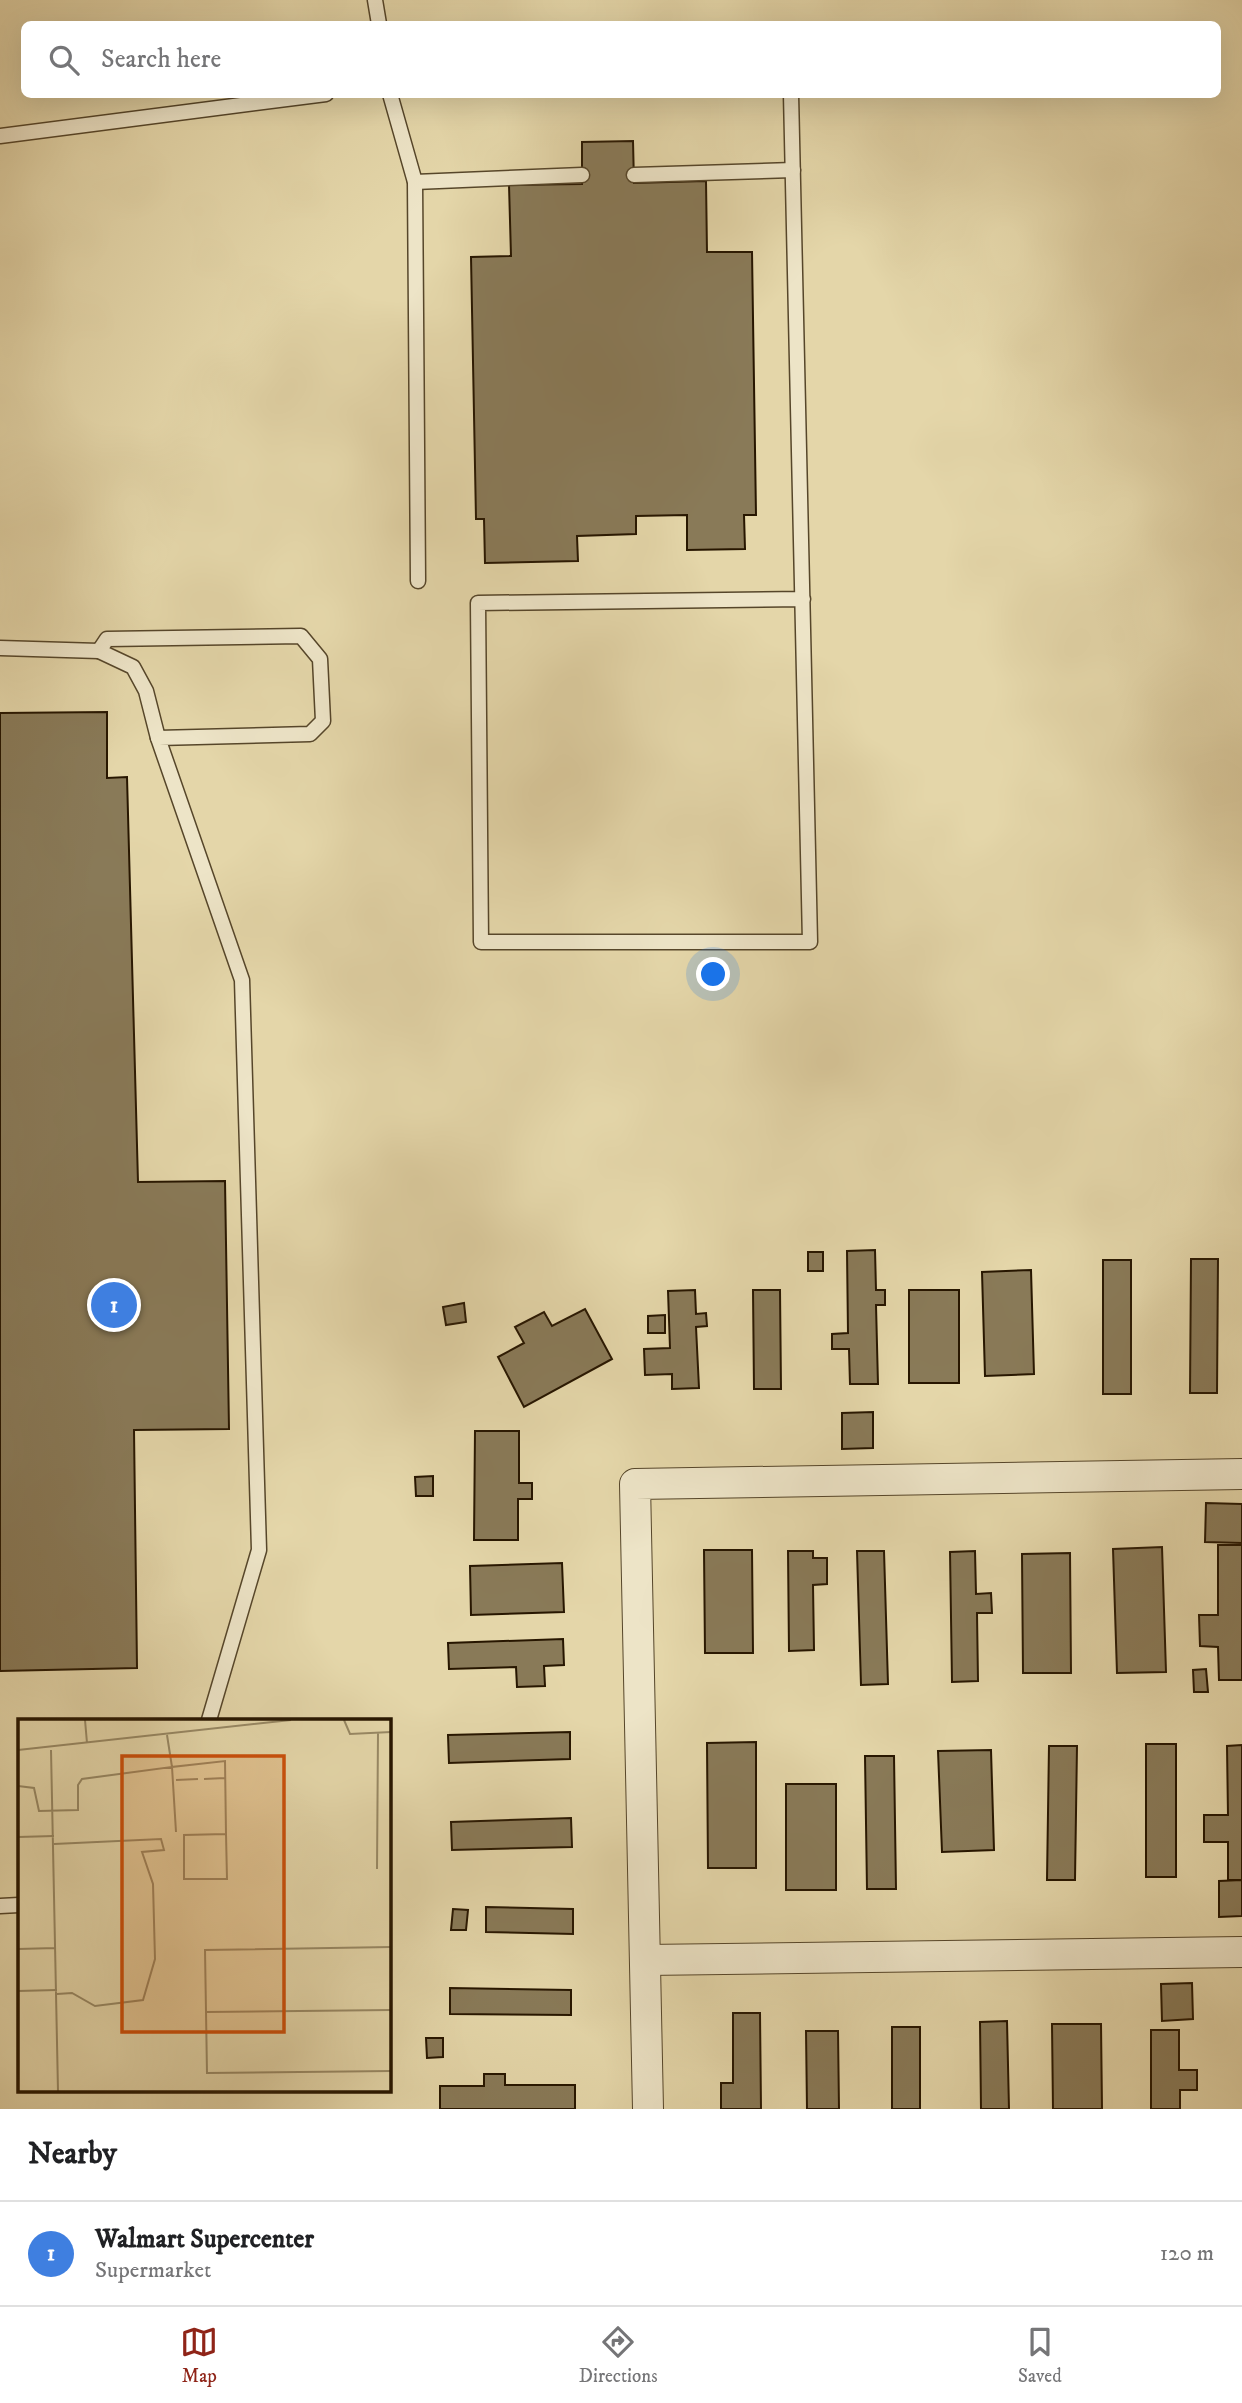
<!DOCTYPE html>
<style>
:root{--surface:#fff;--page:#f2f2f2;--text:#202124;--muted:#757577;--line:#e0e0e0;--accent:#8f2418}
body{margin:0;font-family:"IM FELL DW Pica",serif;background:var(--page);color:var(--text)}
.you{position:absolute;left:714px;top:975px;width:24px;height:24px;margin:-18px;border:5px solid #fff;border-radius:50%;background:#1a73e8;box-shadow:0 0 0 10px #1a73e833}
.badge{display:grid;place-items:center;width:46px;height:46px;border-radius:50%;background:var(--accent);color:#fff;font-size:23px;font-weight:700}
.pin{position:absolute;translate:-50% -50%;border:4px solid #fff;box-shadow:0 2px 7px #0006}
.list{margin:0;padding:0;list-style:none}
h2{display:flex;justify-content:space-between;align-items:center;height:91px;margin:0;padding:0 28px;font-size:30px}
h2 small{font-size:23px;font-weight:400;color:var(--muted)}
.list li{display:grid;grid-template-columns:46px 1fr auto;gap:21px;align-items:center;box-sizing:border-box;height:105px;padding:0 28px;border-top:2px solid var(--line)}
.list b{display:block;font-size:26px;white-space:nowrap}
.list p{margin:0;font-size:23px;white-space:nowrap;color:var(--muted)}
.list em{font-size:23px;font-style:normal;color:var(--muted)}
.icon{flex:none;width:38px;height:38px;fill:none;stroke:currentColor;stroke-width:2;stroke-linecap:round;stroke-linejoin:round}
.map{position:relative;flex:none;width:1242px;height:2109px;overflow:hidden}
.search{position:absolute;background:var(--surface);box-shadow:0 7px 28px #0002;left:21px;right:21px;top:21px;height:77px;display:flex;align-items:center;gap:18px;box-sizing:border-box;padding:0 24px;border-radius:10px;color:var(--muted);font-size:26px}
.sheet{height:196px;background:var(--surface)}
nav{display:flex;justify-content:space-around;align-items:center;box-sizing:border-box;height:98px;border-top:2px solid var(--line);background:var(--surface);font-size:19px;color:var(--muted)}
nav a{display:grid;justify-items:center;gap:4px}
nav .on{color:var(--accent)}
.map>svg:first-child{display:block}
</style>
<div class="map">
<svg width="1242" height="2109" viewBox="0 0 1242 2109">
<rect width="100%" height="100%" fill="#e4d6a9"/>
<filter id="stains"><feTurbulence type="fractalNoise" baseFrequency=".00286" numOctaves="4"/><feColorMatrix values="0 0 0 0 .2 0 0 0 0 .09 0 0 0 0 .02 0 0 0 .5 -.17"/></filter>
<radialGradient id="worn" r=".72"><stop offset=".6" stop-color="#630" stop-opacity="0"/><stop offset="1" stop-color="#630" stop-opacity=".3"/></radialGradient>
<g fill="#897a58" stroke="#271600" stroke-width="2">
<polygon points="633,141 634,183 706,181 707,252 752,252 756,515 744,515 745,549 687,550 687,515 636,516 636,534 577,536 578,561 485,563 484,519 476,519 471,257 511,256 509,185 582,184 582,142"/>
<polygon points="107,712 107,778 127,777 138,1182 225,1181 229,1429 134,1430 137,1668 0,1671 0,713"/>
<polygon points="875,1250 876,1290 885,1290 885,1305 876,1305 878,1384 850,1384 849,1349 832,1349 832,1334 848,1333 847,1251"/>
<rect x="808" y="1252" width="15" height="19"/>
<polygon points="1191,1259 1218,1259 1217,1393 1190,1393"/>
<rect x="1103" y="1260" width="28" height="134"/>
<polygon points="1031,1270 1034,1374 985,1376 982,1272"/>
<polygon points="695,1290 696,1314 706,1313 707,1326 696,1327 699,1388 672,1389 672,1374 645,1375 644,1349 670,1348 668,1291"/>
<polygon points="753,1290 780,1290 781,1389 754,1389"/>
<rect x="909" y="1290" width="50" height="93"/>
<polygon points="464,1303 466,1322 446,1325 443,1307"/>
<polygon points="585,1309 612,1359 524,1407 498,1357 524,1343 515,1327 544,1312 552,1326"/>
<polygon points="665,1315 665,1333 648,1333 648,1316"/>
<polygon points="873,1412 873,1448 842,1449 842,1413"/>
<polygon points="475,1431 519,1431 519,1483 532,1483 532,1499 518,1499 518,1540 474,1540"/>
<polygon points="433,1476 433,1496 416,1496 415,1477"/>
<polygon points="1206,1503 1242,1504 1242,1543 1205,1542"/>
<polygon points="1218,1545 1242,1545 1242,1680 1219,1680 1218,1647 1200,1646 1199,1615 1218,1615"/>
<polygon points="1162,1547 1166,1672 1117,1673 1113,1549"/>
<polygon points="704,1550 752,1550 753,1653 705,1653"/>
<polygon points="788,1551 813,1551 813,1558 827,1558 827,1584 813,1585 814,1650 789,1651"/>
<polygon points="857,1551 884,1551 888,1684 861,1685"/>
<polygon points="975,1551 976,1594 991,1593 992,1613 977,1613 978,1681 952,1682 950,1552"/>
<polygon points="1070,1553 1071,1673 1023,1673 1022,1554"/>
<polygon points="562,1563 564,1612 471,1615 470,1566"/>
<polygon points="563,1639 564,1665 544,1666 545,1686 517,1687 516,1667 449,1669 448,1643"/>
<polygon points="1206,1669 1208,1692 1194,1692 1193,1670"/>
<polygon points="570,1732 570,1759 449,1763 448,1735"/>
<polygon points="756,1742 756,1868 708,1868 707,1743"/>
<rect x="1146" y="1744" width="30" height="133"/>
<polygon points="1242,1745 1242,1880 1228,1880 1228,1842 1204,1842 1204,1815 1228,1815 1227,1746"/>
<polygon points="1049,1746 1077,1746 1075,1880 1047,1880"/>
<polygon points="991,1750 994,1850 942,1852 938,1751"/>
<polygon points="865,1756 894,1756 896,1889 867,1889"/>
<rect x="786" y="1784" width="50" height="106"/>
<polygon points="571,1818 572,1847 452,1850 451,1822"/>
<polygon points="1242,1880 1242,1916 1219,1917 1219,1881"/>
<polygon points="486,1907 573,1909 573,1934 486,1932"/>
<polygon points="453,1909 468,1910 466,1930 451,1930"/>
<polygon points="1192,1983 1193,2019 1162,2021 1161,1984"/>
<polygon points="450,1988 571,1990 571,2015 450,2014"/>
<polygon points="733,2013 760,2013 761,2109 721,2109 721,2083 733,2083"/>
<polygon points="1007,2021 1009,2109 981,2109 980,2022"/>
<polygon points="1052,2024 1101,2024 1102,2109 1053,2109"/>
<rect x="892" y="2027" width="28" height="82"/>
<polygon points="1151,2030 1179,2030 1179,2070 1197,2070 1197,2090 1180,2090 1180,2109 1151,2109"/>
<polygon points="806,2031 838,2031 839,2109 807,2109"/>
<polygon points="426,2038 443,2038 443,2057 427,2058"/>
<polygon points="484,2074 505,2074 505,2085 575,2085 575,2109 440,2109 440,2086 484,2086"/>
</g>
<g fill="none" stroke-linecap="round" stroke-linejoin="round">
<defs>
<g id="service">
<polyline points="375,0 379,24"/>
<polyline points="390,94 415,182 418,581"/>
<polyline points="791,94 810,942 481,942 478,603 803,599"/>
<polyline points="0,136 326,94"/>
<polyline points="634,175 793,170"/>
<polyline points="415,182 582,175"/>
<polyline points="0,648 99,651 107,639 301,636 320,659 323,721 310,734 158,738 242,980 259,1550 209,1720"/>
<polyline points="99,651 133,667 146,691 158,738"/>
<polyline points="0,1906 19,1905"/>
</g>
<g id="minor">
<polyline points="645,1960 1242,1952"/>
<polyline points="648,2109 635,1484 1242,1474"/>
</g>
</defs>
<use href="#service" stroke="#56462a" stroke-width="17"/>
<use href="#minor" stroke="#56462a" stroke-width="32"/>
<use href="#service" stroke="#ede4c7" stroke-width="14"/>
<use href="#minor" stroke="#ede4c7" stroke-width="30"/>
</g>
<g transform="translate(18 1719)">
<rect width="373" height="373" fill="#e4d6a9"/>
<path fill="none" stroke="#988965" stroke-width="2" d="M67,1L69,24M326,1L332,15L373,13M0,31L273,1M33,31L40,372M186,60L207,59M158,61L180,60M0,67L16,69L21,92L60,91V66L64,60L154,48L149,16M158,113L154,48L207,42L208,115L209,160H166V116L208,115M0,118L36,117M36,125L143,120L146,131L124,133L135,165L137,240L125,281L77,287L54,274L39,275M359,150L360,14M373,228L187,231L189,354L373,352M0,230L38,229M0,272L39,271M188,293L373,291"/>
<path fill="#cb4f0a" fill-opacity="0.15" stroke="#cb4f0a" stroke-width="3.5" d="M104,37H266V313H104Z"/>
<rect width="373" height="373" fill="none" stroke="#271600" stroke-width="3.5"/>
</g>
<rect width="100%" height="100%" filter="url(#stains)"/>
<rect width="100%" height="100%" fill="url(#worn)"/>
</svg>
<div class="you"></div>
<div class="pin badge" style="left:114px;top:1305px;background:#3f7fe0">1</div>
<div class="search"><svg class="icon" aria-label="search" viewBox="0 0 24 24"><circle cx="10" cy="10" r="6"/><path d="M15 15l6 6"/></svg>Search here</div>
</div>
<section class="sheet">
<h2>Nearby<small></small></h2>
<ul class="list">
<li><span class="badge" style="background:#3f7fe0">1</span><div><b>Walmart Supercenter</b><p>Supermarket</p></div><em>120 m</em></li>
</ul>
</section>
<nav>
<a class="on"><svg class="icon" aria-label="map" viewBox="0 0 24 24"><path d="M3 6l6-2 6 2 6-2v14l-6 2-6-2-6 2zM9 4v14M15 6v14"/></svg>Map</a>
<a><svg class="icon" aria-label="directions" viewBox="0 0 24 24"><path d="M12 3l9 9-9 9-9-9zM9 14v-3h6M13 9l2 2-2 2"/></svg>Directions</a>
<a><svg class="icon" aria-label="saved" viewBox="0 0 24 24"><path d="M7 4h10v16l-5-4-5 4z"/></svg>Saved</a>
</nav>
